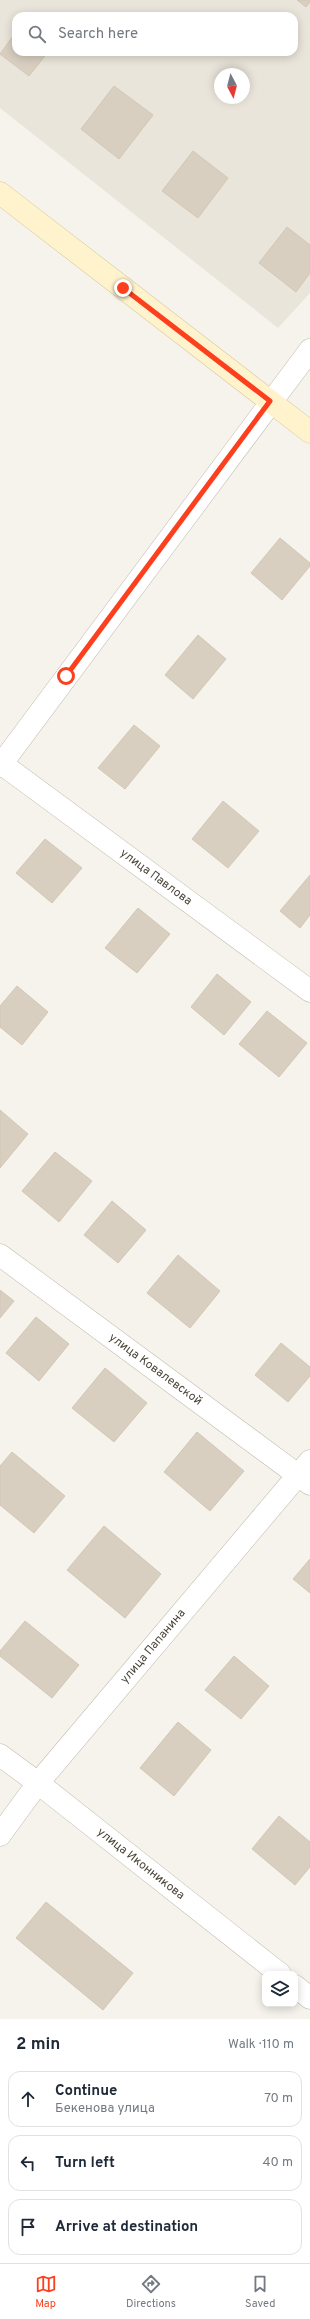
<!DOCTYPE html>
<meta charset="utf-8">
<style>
:root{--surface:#fff;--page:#f6f6f7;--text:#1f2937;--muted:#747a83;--line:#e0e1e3;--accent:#fc3f1d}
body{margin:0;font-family:Overpass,sans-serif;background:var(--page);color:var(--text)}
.controls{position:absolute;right:12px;bottom:12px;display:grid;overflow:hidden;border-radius:8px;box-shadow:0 2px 10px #0003}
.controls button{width:36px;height:36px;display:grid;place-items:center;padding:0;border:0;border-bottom:1px solid var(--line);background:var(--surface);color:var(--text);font:20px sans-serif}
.compass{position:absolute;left:214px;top:68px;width:36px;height:36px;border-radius:50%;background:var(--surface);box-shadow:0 2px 10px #0003;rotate:173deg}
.stop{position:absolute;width:12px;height:12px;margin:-9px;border:3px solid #fc3f1d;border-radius:50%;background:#fff}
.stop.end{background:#fc3f1d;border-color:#fff;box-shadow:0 1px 4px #0008}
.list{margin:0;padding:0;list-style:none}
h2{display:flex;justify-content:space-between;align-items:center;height:52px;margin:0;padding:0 16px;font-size:17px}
h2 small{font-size:13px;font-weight:400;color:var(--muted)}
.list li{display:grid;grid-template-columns:26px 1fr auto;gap:12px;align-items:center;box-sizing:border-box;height:56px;margin:0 8px 8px;padding:0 8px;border:1px solid var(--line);border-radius:12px}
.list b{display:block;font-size:15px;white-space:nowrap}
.list p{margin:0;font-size:13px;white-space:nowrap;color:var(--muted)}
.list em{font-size:13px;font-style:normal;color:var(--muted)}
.icon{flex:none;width:22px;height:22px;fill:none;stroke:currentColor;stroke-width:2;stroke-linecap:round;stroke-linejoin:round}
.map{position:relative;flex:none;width:310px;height:2019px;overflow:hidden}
.search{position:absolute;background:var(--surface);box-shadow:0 2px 10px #0003;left:12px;right:12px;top:12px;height:44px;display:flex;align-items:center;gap:10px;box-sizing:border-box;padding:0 14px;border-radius:12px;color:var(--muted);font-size:15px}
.sheet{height:244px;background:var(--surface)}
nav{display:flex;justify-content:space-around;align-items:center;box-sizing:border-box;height:56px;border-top:1px solid var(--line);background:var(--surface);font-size:11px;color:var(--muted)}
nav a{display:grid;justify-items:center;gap:2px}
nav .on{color:var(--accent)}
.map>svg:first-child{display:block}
</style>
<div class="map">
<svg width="310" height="2019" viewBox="0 0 310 2019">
<rect width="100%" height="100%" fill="#f6f3ec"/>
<path fill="#eae5da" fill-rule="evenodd" d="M0,0H310V293L278,328L0,108ZM16,16H294V52H16ZM220,74H244V98H220Z"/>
<g fill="#d8cfc1" stroke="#d3c7b4">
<polygon points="297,0 310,0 310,2 306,7"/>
<polygon points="16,32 16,52 48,52 29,76 0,54"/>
<polygon points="114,86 153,115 119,159 81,129"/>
<polygon points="193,151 228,178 198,218 162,191"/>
<polygon points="287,227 310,245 310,273 296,292 259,263"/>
<polygon points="280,538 310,563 310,566 282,600 251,573"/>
<polygon points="198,635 226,659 193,699 165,675"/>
<polygon points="134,725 160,746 125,789 98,768"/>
<polygon points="223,801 259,831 228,868 192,839"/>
<polygon points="45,839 82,868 52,903 16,873"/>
<polygon points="310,875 310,915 300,928 280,911"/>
<polygon points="138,908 170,934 137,973 105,948"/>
<polygon points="217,974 251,1002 224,1035 191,1007"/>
<polygon points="17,986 48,1012 22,1045 0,1027 0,1006"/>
<polygon points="267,1011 307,1043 279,1077 239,1044"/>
<polygon points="0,1110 28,1134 0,1168"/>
<polygon points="55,1152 92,1181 59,1222 22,1191"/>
<polygon points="112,1201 146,1230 118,1263 84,1235"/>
<polygon points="178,1255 220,1291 190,1328 147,1293"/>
<polygon points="0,1290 14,1301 0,1318"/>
<polygon points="36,1317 69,1344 39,1381 6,1353"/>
<polygon points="281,1343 310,1367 310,1376 288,1402 255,1375"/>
<polygon points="105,1368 147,1403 114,1442 72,1408"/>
<polygon points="197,1432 244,1471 210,1511 164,1472"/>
<polygon points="12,1452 65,1496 34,1533 0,1505 0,1466"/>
<polygon points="104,1526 161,1574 125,1618 67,1570"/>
<polygon points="310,1559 310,1593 293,1579"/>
<polygon points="25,1621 79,1665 52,1698 0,1656 0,1651"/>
<polygon points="234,1656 269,1686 241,1719 205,1690"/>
<polygon points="178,1722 211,1750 174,1796 140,1768"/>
<polygon points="279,1816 310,1842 310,1867 295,1885 252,1849"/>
<polygon points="46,1902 133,1973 103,2010 16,1938"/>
</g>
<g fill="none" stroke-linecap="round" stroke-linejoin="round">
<defs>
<g id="street">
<path id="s1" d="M2,764L310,991"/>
<polyline points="0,766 310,350"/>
<path id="s2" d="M0,1255L310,1484"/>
<path id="s3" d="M0,1755L38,1783L280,1974"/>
<path id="s4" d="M0,1835L38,1783L310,1461"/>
<polyline points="295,1986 310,1998"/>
</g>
<polyline id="secondary" points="0,193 310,432"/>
</defs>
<use href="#street" stroke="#c2bbae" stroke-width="23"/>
<use href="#secondary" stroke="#d6c79b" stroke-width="23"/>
<use href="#street" stroke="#fff" stroke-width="22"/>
<use href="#secondary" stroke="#fff3cd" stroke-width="22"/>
</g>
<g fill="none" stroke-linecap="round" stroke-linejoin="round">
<polyline stroke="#fc3f1d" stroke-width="5" points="66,676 270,401 123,288"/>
</g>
<g text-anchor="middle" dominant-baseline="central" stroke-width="3.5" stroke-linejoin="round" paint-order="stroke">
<g font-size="12" fill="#4b4439" stroke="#fff">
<text stroke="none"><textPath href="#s1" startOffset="191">улица Павлова</textPath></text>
<text stroke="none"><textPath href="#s2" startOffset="193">улица Ковалевской</textPath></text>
<text stroke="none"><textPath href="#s4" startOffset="243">улица Папанина</textPath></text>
<text stroke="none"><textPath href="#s3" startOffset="178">улица Иконникова</textPath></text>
</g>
</g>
</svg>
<div class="controls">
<button><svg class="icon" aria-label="layers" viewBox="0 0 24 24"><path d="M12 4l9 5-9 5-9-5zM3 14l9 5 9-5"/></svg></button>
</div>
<svg class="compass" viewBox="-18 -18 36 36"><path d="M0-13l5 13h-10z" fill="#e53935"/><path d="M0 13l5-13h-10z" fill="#747a83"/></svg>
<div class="stop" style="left:66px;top:676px"></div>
<div class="stop end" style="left:123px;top:288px"></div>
<div class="search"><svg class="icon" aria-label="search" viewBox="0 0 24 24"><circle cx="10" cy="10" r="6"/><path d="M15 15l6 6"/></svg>Search here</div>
</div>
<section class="sheet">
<h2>2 min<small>Walk · 110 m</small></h2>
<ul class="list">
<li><svg class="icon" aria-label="ahead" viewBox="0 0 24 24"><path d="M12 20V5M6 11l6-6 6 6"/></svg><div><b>Continue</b><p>Бекенова улица</p></div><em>70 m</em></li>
<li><svg class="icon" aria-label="left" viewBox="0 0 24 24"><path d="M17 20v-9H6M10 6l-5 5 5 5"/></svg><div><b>Turn left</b></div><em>40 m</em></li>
<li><svg class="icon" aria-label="arrive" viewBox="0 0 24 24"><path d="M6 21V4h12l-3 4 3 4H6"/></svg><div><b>Arrive at destination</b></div></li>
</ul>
</section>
<nav>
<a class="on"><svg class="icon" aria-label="map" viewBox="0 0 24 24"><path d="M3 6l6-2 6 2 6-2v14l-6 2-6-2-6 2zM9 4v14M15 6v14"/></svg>Map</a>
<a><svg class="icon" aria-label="directions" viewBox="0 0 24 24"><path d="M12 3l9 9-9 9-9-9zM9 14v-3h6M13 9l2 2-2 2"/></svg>Directions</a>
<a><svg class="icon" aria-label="saved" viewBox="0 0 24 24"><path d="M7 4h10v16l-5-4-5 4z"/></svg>Saved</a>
</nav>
